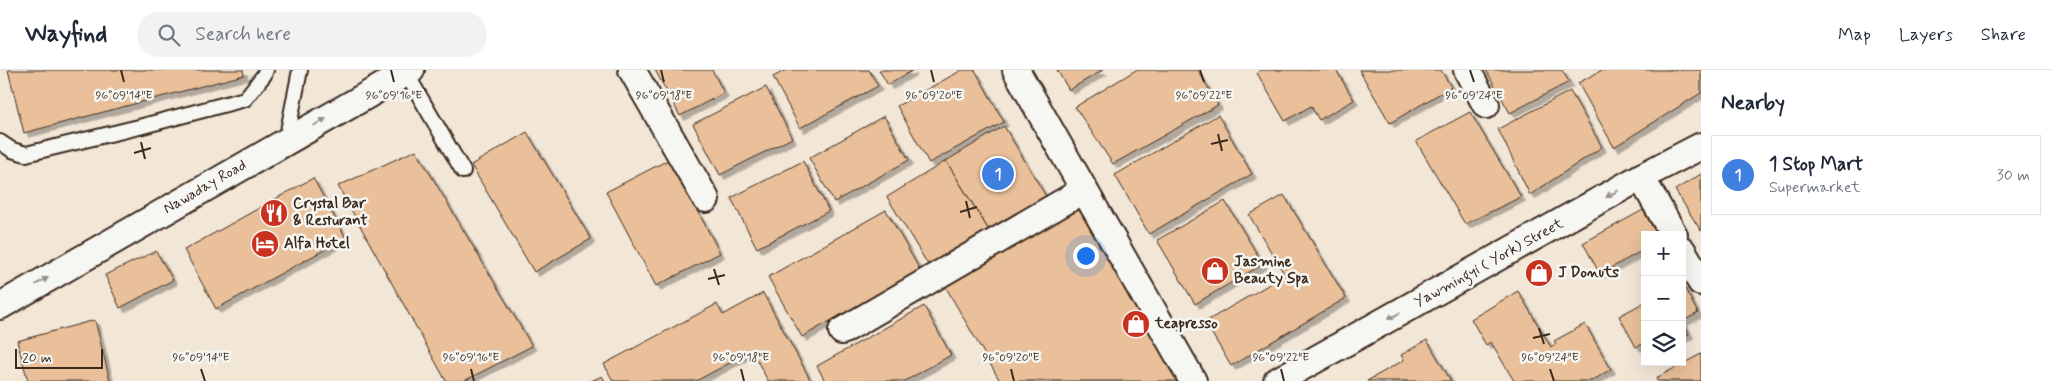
<!DOCTYPE html>
<meta charset="utf-8">
<style>
:root{--surface:#fff;--page:#f2f2f3;--text:#1f2937;--muted:#747a83;--line:#e0e1e3;--accent:#c8321e}
body{margin:0;font-family:Mynerve,sans-serif;background:var(--page);color:var(--text)}
.controls{position:absolute;right:15px;bottom:15px;display:grid;overflow:hidden;border-radius:0px;box-shadow:0 5px 20px #0002}
.controls button{width:45px;height:45px;display:grid;place-items:center;padding:0;border:0;border-bottom:1px solid var(--line);background:var(--surface);color:var(--text);font:25px sans-serif}
.scale{position:absolute;left:15px;bottom:12px;width:88px;box-sizing:border-box;padding-left:5px;border:2px solid #3b2a1e;border-top:0;font-size:14px;line-height:18px;white-space:nowrap;color:#3b2a1e;-webkit-text-stroke:4px #f6f6f2;paint-order:stroke}
.you{position:absolute;left:1085px;top:185px;width:18px;height:18px;margin:-12px;border:4px solid #fff;border-radius:50%;background:#1a73e8;box-shadow:0 0 0 8px #1a73e833}
.badge{display:grid;place-items:center;width:32px;height:32px;border-radius:50%;background:var(--accent);color:#fff;font-size:16px;font-weight:700}
.pin{position:absolute;translate:-50% -50%;border:2px solid #fff;box-shadow:0 1px 5px #0006}
.list{margin:0;padding:0;list-style:none}
h2{display:flex;justify-content:space-between;align-items:center;height:65px;margin:0;padding:0 20px;font-size:21px}
h2 small{font-size:16px;font-weight:400;color:var(--muted)}
.list li{display:grid;grid-template-columns:32px 1fr auto;gap:15px;align-items:center;box-sizing:border-box;height:80px;margin:0 10px 10px;padding:0 10px;border:1px solid var(--line);border-radius:0px}
.list b{display:block;font-size:19px;white-space:nowrap}
.list p{margin:0;font-size:16px;white-space:nowrap;color:var(--muted)}
.list em{font-size:16px;font-style:normal;color:var(--muted)}
.icon{flex:none;width:28px;height:28px;fill:none;stroke:currentColor;stroke-width:2;stroke-linecap:round;stroke-linejoin:round}
.map{position:relative;flex:none;width:1701px;height:311px;overflow:hidden}
header{display:flex;align-items:center;gap:30px;box-sizing:border-box;height:70px;padding:0 25px;background:var(--surface);border-bottom:1px solid var(--line)}
header strong{font-size:24px}
nav{display:flex;gap:28px;margin-inline-start:auto;font-size:18px}
.search{width:350px;height:45px;background:var(--page);display:flex;align-items:center;gap:12px;box-sizing:border-box;padding:0 18px;border-radius:28px;color:var(--muted);font-size:19px}
main{display:flex}
aside{flex:1;background:var(--surface)}
.map>svg:first-child{display:block}
</style>
<header>
<strong>Wayfind</strong>
<div class="search"><svg class="icon" aria-label="search" viewBox="0 0 24 24"><circle cx="10" cy="10" r="6"/><path d="M15 15l6 6"/></svg>Search here</div>
<nav><a>Map</a><a>Layers</a><a>Share</a></nav>
</header>
<main>
<div class="map">
<svg width="1701" height="311" viewBox="0 0 1701 311">
<defs>
<filter id="shadow"><feDropShadow dx="4.5" dy="4.5" stdDeviation="0" flood-color="#0004"/></filter>
</defs>
<rect width="100%" height="100%" fill="#f2e6d7"/>
<filter id="ink" filterUnits="userSpaceOnUse"><feTurbulence type="fractalNoise" baseFrequency=".02" numOctaves="2"/><feDisplacementMap in="SourceGraphic" scale="10" xChannelSelector="R" yChannelSelector="G"/><feConvolveMatrix kernelMatrix="1 2 1 2 8 2 1 2 1" color-interpolation-filters="sRGB"/></filter>
<g filter="url(#ink)">
<g fill="#e9c099" stroke="#3b2a1e" filter="url(#shadow)">
<polygon points="8,0 243,0 244,5 24,63"/>
<polygon points="655,0 712,0 724,23 680,46"/>
<polygon points="786,0 869,0 878,16 800,58 773,7"/>
<polygon points="879,0 913,0 888,15"/>
<polygon points="962,0 975,0 1004,52 929,93 897,36"/>
<polygon points="1057,0 1103,0 1069,20"/>
<polygon points="1136,0 1198,0 1218,35 1113,94 1075,37"/>
<polygon points="1261,0 1336,0 1354,30 1319,50 1311,36 1285,51 1257,3"/>
<polygon points="1359,0 1441,0 1451,17 1390,53"/>
<polygon points="1486,0 1562,0 1569,12 1510,43"/>
<polygon points="1602,0 1701,0 1701,23 1614,77 1578,13"/>
<polygon points="766,17 792,68 720,105 693,54"/>
<polygon points="1570,21 1602,77 1530,125 1498,59"/>
<polygon points="1470,42 1521,127 1465,154 1416,71"/>
<polygon points="1218,45 1252,104 1149,164 1115,105"/>
<polygon points="884,46 909,90 834,132 809,88"/>
<polygon points="1004,56 1047,128 990,162 946,91"/>
<polygon points="527,62 591,169 534,202 471,95"/>
<polygon points="416,80 532,276 464,311 446,311 338,116"/>
<polygon points="670,89 720,183 656,216 606,122"/>
<polygon points="803,91 829,141 757,178 731,128"/>
<polygon points="946,91 990,162 930,198 887,127"/>
<polygon points="1701,104 1701,161 1675,120"/>
<polygon points="313,108 346,168 216,239 184,180"/>
<polygon points="1284,125 1346,228 1231,296 1205,252 1285,205 1249,145"/>
<polygon points="1225,131 1263,194 1195,234 1157,170"/>
<polygon points="1078,138 1179,311 1000,311 945,216"/>
<polygon points="886,140 920,200 802,267 768,207"/>
<polygon points="1643,140 1657,165 1645,165 1645,179 1600,204 1583,173"/>
<polygon points="156,181 173,210 120,238 105,205"/>
<polygon points="1682,213 1698,243 1683,251 1689,264 1682,268"/>
<polygon points="1518,221 1551,277 1556,274 1554,271 1585,254 1611,299 1592,311 1514,311 1491,272 1486,275 1471,249"/>
<polygon points="763,223 811,311 768,311 752,281 696,311 613,311 604,294 717,234 723,245"/>
<polygon points="1645,232 1645,273 1636,277 1619,246"/>
<polygon points="924,236 951,285 905,311 825,311 817,296"/>
<polygon points="95,250 110,311 28,311 17,271"/>
<polygon points="1427,270 1451,311 1367,311 1404,290 1401,285"/>
<polygon points="1701,284 1701,311 1657,311 1656,308"/>
<polygon points="602,306 605,311 591,311"/>
</g>
<g fill="none" stroke-linecap="round" stroke-linejoin="round">
<defs>
<g id="service">
<polyline points="406,3 463,101"/>
<polyline points="286,71 300,0"/>
<polyline points="0,72 12,80 26,84 139,57 245,29 264,5 266,0"/>
</g>
<g id="minor">
<polyline points="632,0 706,129"/>
<polyline points="1016,0 1193,311"/>
<polyline points="1467,0 1486,35"/>
<polyline points="1641,107 1674,165"/>
<polyline points="1682,180 1701,212"/>
<polyline points="0,236 411,0"/>
<polyline points="842,261 1084,120"/>
<polyline points="1277,311 1641,107 1701,76"/>
</g>
</defs>
<use href="#service" stroke="#3b2a1e" stroke-width="18"/>
<use href="#minor" stroke="#3b2a1e" stroke-width="30"/>
<use href="#service" stroke="#f6f6f2" stroke-width="14"/>
<use href="#minor" stroke="#f6f6f2" stroke-width="26"/>
</g>
<defs><path id="oneway-solid" d="M-6-.8H1V-3.2L6.5 0L1 3.2V.8H-6Z" transform="scale(1.25)"/></defs>
<g fill="#989088">
<use href="#oneway-solid" transform="translate(320 52) rotate(-30)"/>
<use href="#oneway-solid" transform="translate(1612 124) rotate(151)"/>
<use href="#oneway-solid" transform="translate(42 211) rotate(-30)"/>
<use href="#oneway-solid" transform="translate(1394 246) rotate(151)"/>
</g>
</g>
<path fill="none" stroke="#3b2a1e" stroke-width="2" d="M121,0L124,12M391,0L394,12M661,0L664,12M931,0L934,12M1200,0L1204,12M1470,0L1474,12M1218,64L1222,81M141,72L145,89M1211,74L1228,70M134,83L151,78M966,131L970,148M960,142L977,137M714,199L719,215M708,209L725,205M1539,258L1544,274M1533,268L1550,264M201,299L205,311M471,299L474,311M741,299L744,311M1011,299L1014,311M1281,299L1284,311M1550,299L1554,311"/>
<defs>
<symbol id="restaurant-disc" viewBox="-11 -11 22 22"><circle r="9.5" fill="#c8321e" stroke="#f6f6f2"/><path d="M-5-6h1v4h1v-4h1v4h1v-4h1v5L-1.5 .5V6h-2V.5L-5-1ZM5-6V6H3V1.5H1.5Q1.5-4 5-6Z" fill="#fff"/></symbol>
<symbol id="hotel-disc" viewBox="-11 -11 22 22"><circle r="9.5" fill="#c8321e" stroke="#f6f6f2"/><path d="M-6-4.5h1.5V1H6V5H4.5V3h-9V5H-6ZM-4 0a1.8 1.8 0 1 1 3.6 0ZM.5 0V-2.5h3Q6-2.5 6 0Z" fill="#fff"/></symbol>
<symbol id="shop-disc" viewBox="-11 -11 22 22"><circle r="9.5" fill="#c8321e" stroke="#f6f6f2"/><path d="M-5-2.5h2.3a2.7 3.5 0 0 1 5.4 0H5L5.5 6h-11ZM-1.5-2.5h3a1.5 2.3 0 0 0-3 0Z" fill="#fff"/></symbol>
</defs>
<g fill-rule="evenodd">
<use href="#restaurant-disc" x="258" y="127" width="32" height="32"/>
<use href="#hotel-disc" x="249" y="158" width="32" height="32"/>
<use href="#shop-disc" x="1199" y="185" width="32" height="32"/>
<use href="#shop-disc" x="1523" y="187" width="32" height="32"/>
<use href="#shop-disc" x="1120" y="238" width="32" height="32"/>
</g>
<g text-anchor="middle" dominant-baseline="central" stroke-width="5" stroke-linejoin="round" paint-order="stroke">
<g font-size="15" fill="#3b2a1e" stroke="#f6f6f2">
<text transform="translate(205 117) rotate(-30)">Nawaday Road</text>
<text transform="translate(1489 193) rotate(-29)">Yawmingyi ( York) Street</text>
</g>
<g font-size="15" font-weight="bold" fill="#3b2a1e" stroke="#f6f6f2" text-anchor="start">
<text x="293" y="134">Crystal Bar<tspan x="293" dy="17">&amp; Resturant</tspan></text>
<text x="284" y="174">Alfa Hotel</text>
<text x="1234" y="192">Jasmine<tspan x="1234" dy="17">Beauty Spa</tspan></text>
<text x="1558" y="203">J Donuts</text>
<text x="1155" y="254">teapresso</text>
</g>
</g>
<g font-size="12" text-anchor="middle" fill="#3b2a1e" stroke="#f6f6f2" stroke-width="5" stroke-linejoin="round" paint-order="stroke">
<text x="124" y="29">96°09'14"E</text>
<text x="394" y="29">96°09'16"E</text>
<text x="664" y="29">96°09'18"E</text>
<text x="934" y="29">96°09'20"E</text>
<text x="1204" y="29">96°09'22"E</text>
<text x="1474" y="29">96°09'24"E</text>
<text x="201" y="291">96°09'14"E</text>
<text x="471" y="291">96°09'16"E</text>
<text x="741" y="291">96°09'18"E</text>
<text x="1011" y="291">96°09'20"E</text>
<text x="1281" y="291">96°09'22"E</text>
<text x="1550" y="291">96°09'24"E</text>
</g>
</svg>
<div class="controls">
<button>+</button>
<button>−</button>
<button><svg class="icon" aria-label="layers" viewBox="0 0 24 24"><path d="M12 4l9 5-9 5-9-5zM3 14l9 5 9-5"/></svg></button>
</div>
<div class="scale">20 m</div>
<div class="you"></div>
<div class="pin badge" style="left:998px;top:104px;background:#3f7fe0">1</div>
</div>
<aside>
<h2>Nearby<small></small></h2>
<ul class="list">
<li><span class="badge" style="background:#3f7fe0">1</span><div><b>1 Stop Mart</b><p>Supermarket</p></div><em>30 m</em></li>
</ul>
</aside>
</main>
